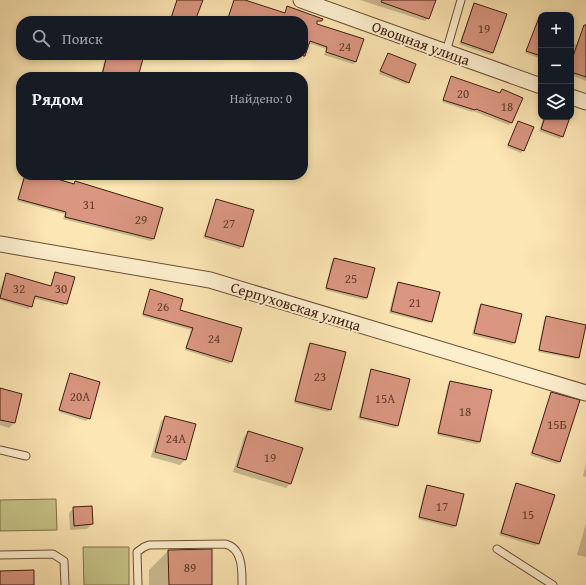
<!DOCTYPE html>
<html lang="ru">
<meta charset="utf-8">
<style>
:root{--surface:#171b24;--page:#20242c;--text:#f1f3f6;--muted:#9ea1a6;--line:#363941}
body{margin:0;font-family:"Gentium Book Plus",serif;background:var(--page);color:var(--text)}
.controls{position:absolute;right:12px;top:12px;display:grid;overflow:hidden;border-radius:8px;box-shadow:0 2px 6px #0003}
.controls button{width:36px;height:36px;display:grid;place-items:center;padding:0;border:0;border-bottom:1px solid var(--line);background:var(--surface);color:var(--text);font:20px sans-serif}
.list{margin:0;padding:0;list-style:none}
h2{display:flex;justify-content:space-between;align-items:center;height:52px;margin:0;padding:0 16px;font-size:17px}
h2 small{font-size:13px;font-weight:400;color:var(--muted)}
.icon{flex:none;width:22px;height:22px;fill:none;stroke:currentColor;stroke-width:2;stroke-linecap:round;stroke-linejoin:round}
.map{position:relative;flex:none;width:586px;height:585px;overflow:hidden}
.search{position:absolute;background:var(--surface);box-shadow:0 2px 6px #0003;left:16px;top:16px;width:292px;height:44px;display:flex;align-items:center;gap:10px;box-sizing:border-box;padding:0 14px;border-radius:16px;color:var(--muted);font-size:15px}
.panel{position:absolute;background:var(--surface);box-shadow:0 2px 6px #0003;left:16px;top:72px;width:292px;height:108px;border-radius:16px}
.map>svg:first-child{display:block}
</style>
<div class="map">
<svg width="586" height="585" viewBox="0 0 586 585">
<rect width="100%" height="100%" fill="#fce6b4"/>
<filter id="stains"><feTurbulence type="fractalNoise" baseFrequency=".005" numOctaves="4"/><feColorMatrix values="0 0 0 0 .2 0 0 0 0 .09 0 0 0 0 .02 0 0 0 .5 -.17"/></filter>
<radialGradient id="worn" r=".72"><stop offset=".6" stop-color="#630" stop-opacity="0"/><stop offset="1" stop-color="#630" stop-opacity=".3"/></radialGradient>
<g fill="#c6c388" stroke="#82704a">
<polygon points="56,499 57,530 0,531 0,500"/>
<polygon points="83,547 129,547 129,585 84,585"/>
</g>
<g fill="#0003">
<polygon points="177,0 202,0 194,21 169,21"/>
<polygon points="234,0 242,0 284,14 287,8 315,24 363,40 356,62 353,64 324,55 326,49 303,41 303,21 227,21"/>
<polygon points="360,0 434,0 428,18 425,21"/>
<polygon points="474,4 493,53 490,55 459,44"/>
<polygon points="537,24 541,25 541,59 525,53"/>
<polygon points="571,43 586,48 586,81 571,75"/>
<polygon points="388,54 408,82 406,84 379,74"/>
<polygon points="106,55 143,55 137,77 100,77"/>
<polygon points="452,77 499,94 502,91 521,98 511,123 509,125 473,111 472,112 442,102"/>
<polygon points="544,117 569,117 560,139 539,131"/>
<polygon points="518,122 532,127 521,153 507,147"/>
<polygon points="24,175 41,175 73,184 75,182 153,239 151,241 63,219 65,214 17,201"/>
<polygon points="216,200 253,211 240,249 203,238"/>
<polygon points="334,259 374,269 367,298 364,300 325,290 332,261"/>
<polygon points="55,273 73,278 64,306 33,298 29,309 0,300 0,289 6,274 50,287"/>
<polygon points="399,283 431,321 429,323 389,313 396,285"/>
<polygon points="151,290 179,310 231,361 229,364 185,350 191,330 142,316"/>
<polygon points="481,305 514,343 512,345 472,335 479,307"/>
<polygon points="546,318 578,357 576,359 538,352 544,320"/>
<polygon points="310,344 330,409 328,412 294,403 308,346"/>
<polygon points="372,371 397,426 395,428 358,419 370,373"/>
<polygon points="70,375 89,418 86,421 59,412"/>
<polygon points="450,382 479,442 477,444 437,435 448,384"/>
<polygon points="0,390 21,394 14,423 9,428 0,425"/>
<polygon points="552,393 559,462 557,464 530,455"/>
<polygon points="165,417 195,425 185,460 180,465 151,457 161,421"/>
<polygon points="249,432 291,483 286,488 233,472 244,437"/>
<polygon points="586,464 586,477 583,476"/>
<polygon points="517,484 553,496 536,546 499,535"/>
<polygon points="427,486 455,526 453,528 418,519 425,488"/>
<polygon points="74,508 92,524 87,529 70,530 69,513"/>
<polygon points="586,523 586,557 577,555"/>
<polygon points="168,551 211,585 149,585 149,570"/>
</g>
<g fill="#da9681" stroke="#3d1d0c">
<polygon points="177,0 203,0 195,21 170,21"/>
<polygon points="234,0 245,0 285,13 287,6 323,19 322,21 317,21 317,24 364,39 356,62 326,52 327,47 310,41 305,56 303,56 303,21 227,21"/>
<polygon points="382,0 436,0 429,19 381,2"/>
<polygon points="474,3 507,14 493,53 461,42"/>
<polygon points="540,15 541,15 541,56 526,51"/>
<polygon points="584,25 586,25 586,77 571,72 571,62"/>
<polygon points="388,53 416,64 409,83 380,71"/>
<polygon points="107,55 144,55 138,77 110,77 102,75"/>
<polygon points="451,76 500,93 502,89 523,98 512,123 476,109 475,110 443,100"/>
<polygon points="545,117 570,117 563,137 541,129"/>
<polygon points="518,121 534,127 524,151 508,145"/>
<polygon points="25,175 44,175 74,184 75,181 163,208 154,239 65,217 66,212 18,199"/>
<polygon points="216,199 254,210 243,247 205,236"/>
<polygon points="334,258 375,268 367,298 326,288"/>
<polygon points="55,272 75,277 67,304 35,296 32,307 0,298 6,273 51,286"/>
<polygon points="398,282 440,292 432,322 391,311"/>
<polygon points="150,289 183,299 180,310 242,328 232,362 186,348 193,328 143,314"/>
<polygon points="481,304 522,314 515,343 474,333"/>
<polygon points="546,316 586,325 579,358 539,350"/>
<polygon points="310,343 346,352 331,410 295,401"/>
<polygon points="371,369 410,379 398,426 360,417"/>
<polygon points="70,373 100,382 90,419 59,410"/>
<polygon points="450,381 492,390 480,442 438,433"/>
<polygon points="0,388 22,394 15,423 0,420"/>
<polygon points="551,392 580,400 560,462 532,453"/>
<polygon points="165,416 196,424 186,460 155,452"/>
<polygon points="248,431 303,448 291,484 237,467"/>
<polygon points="516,483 555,495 539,544 501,533"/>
<polygon points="427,485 464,494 456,526 419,517"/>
<polygon points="92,506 93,524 74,526 73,507"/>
<polygon points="212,549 212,585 169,585 168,550"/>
<polygon points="34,570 34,585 0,585 0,571"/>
</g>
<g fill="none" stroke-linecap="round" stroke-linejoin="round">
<defs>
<g id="service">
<polyline points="446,52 461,0"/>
<polyline points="0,450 26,456"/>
<polyline points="497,549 553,585"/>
<polyline points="0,555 53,554 64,561 65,585"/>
<path d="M138,585L137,552L144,547L149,545L225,544C243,548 242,571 242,585"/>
</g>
<g id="minor">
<polyline points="301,0 541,86"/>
<polyline points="571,97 586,102"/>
<polyline points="0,244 210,280 586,393"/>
</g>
</defs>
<use href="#service" stroke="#6d4f36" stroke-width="9"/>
<use href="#minor" stroke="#6d4f36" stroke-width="17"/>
<use href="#service" stroke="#fdefce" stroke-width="7"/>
<use href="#minor" stroke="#fdefce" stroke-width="15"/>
</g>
<g text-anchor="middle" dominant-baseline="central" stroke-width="4" stroke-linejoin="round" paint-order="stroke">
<g font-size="13" fill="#643b29">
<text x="484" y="28">19</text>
<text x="345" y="46">24</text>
<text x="463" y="93">20</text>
<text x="507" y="106">18</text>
<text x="89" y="204">31</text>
<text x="141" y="219">29</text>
<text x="229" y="223">27</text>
<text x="351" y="278">25</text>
<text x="19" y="288">32</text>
<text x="61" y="288">30</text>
<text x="415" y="302">21</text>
<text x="163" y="306">26</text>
<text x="214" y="338">24</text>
<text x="320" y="376">23</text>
<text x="80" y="396">20А</text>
<text x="385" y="398">15А</text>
<text x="465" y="411">18</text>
<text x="557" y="424">15Б</text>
<text x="176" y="438">24А</text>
<text x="270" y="457">19</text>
<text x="442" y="506">17</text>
<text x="528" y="514">15</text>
<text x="190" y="567">89</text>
</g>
<g font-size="15" fill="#3d1d0c" stroke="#fdefce">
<text transform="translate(421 43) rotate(20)">Овощная улица</text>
<text transform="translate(296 306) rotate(17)">Серпуховская улица</text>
</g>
</g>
<rect width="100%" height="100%" filter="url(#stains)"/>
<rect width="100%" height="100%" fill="url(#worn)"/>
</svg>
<div class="controls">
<button>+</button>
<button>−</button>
<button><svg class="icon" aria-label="layers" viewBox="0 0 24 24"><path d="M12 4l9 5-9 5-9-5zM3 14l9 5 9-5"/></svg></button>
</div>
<div class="search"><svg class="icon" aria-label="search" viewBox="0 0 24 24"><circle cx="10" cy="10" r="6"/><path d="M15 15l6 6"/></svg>Поиск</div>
<section class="panel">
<h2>Рядом<small>Найдено: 0</small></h2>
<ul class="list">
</ul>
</section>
</div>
